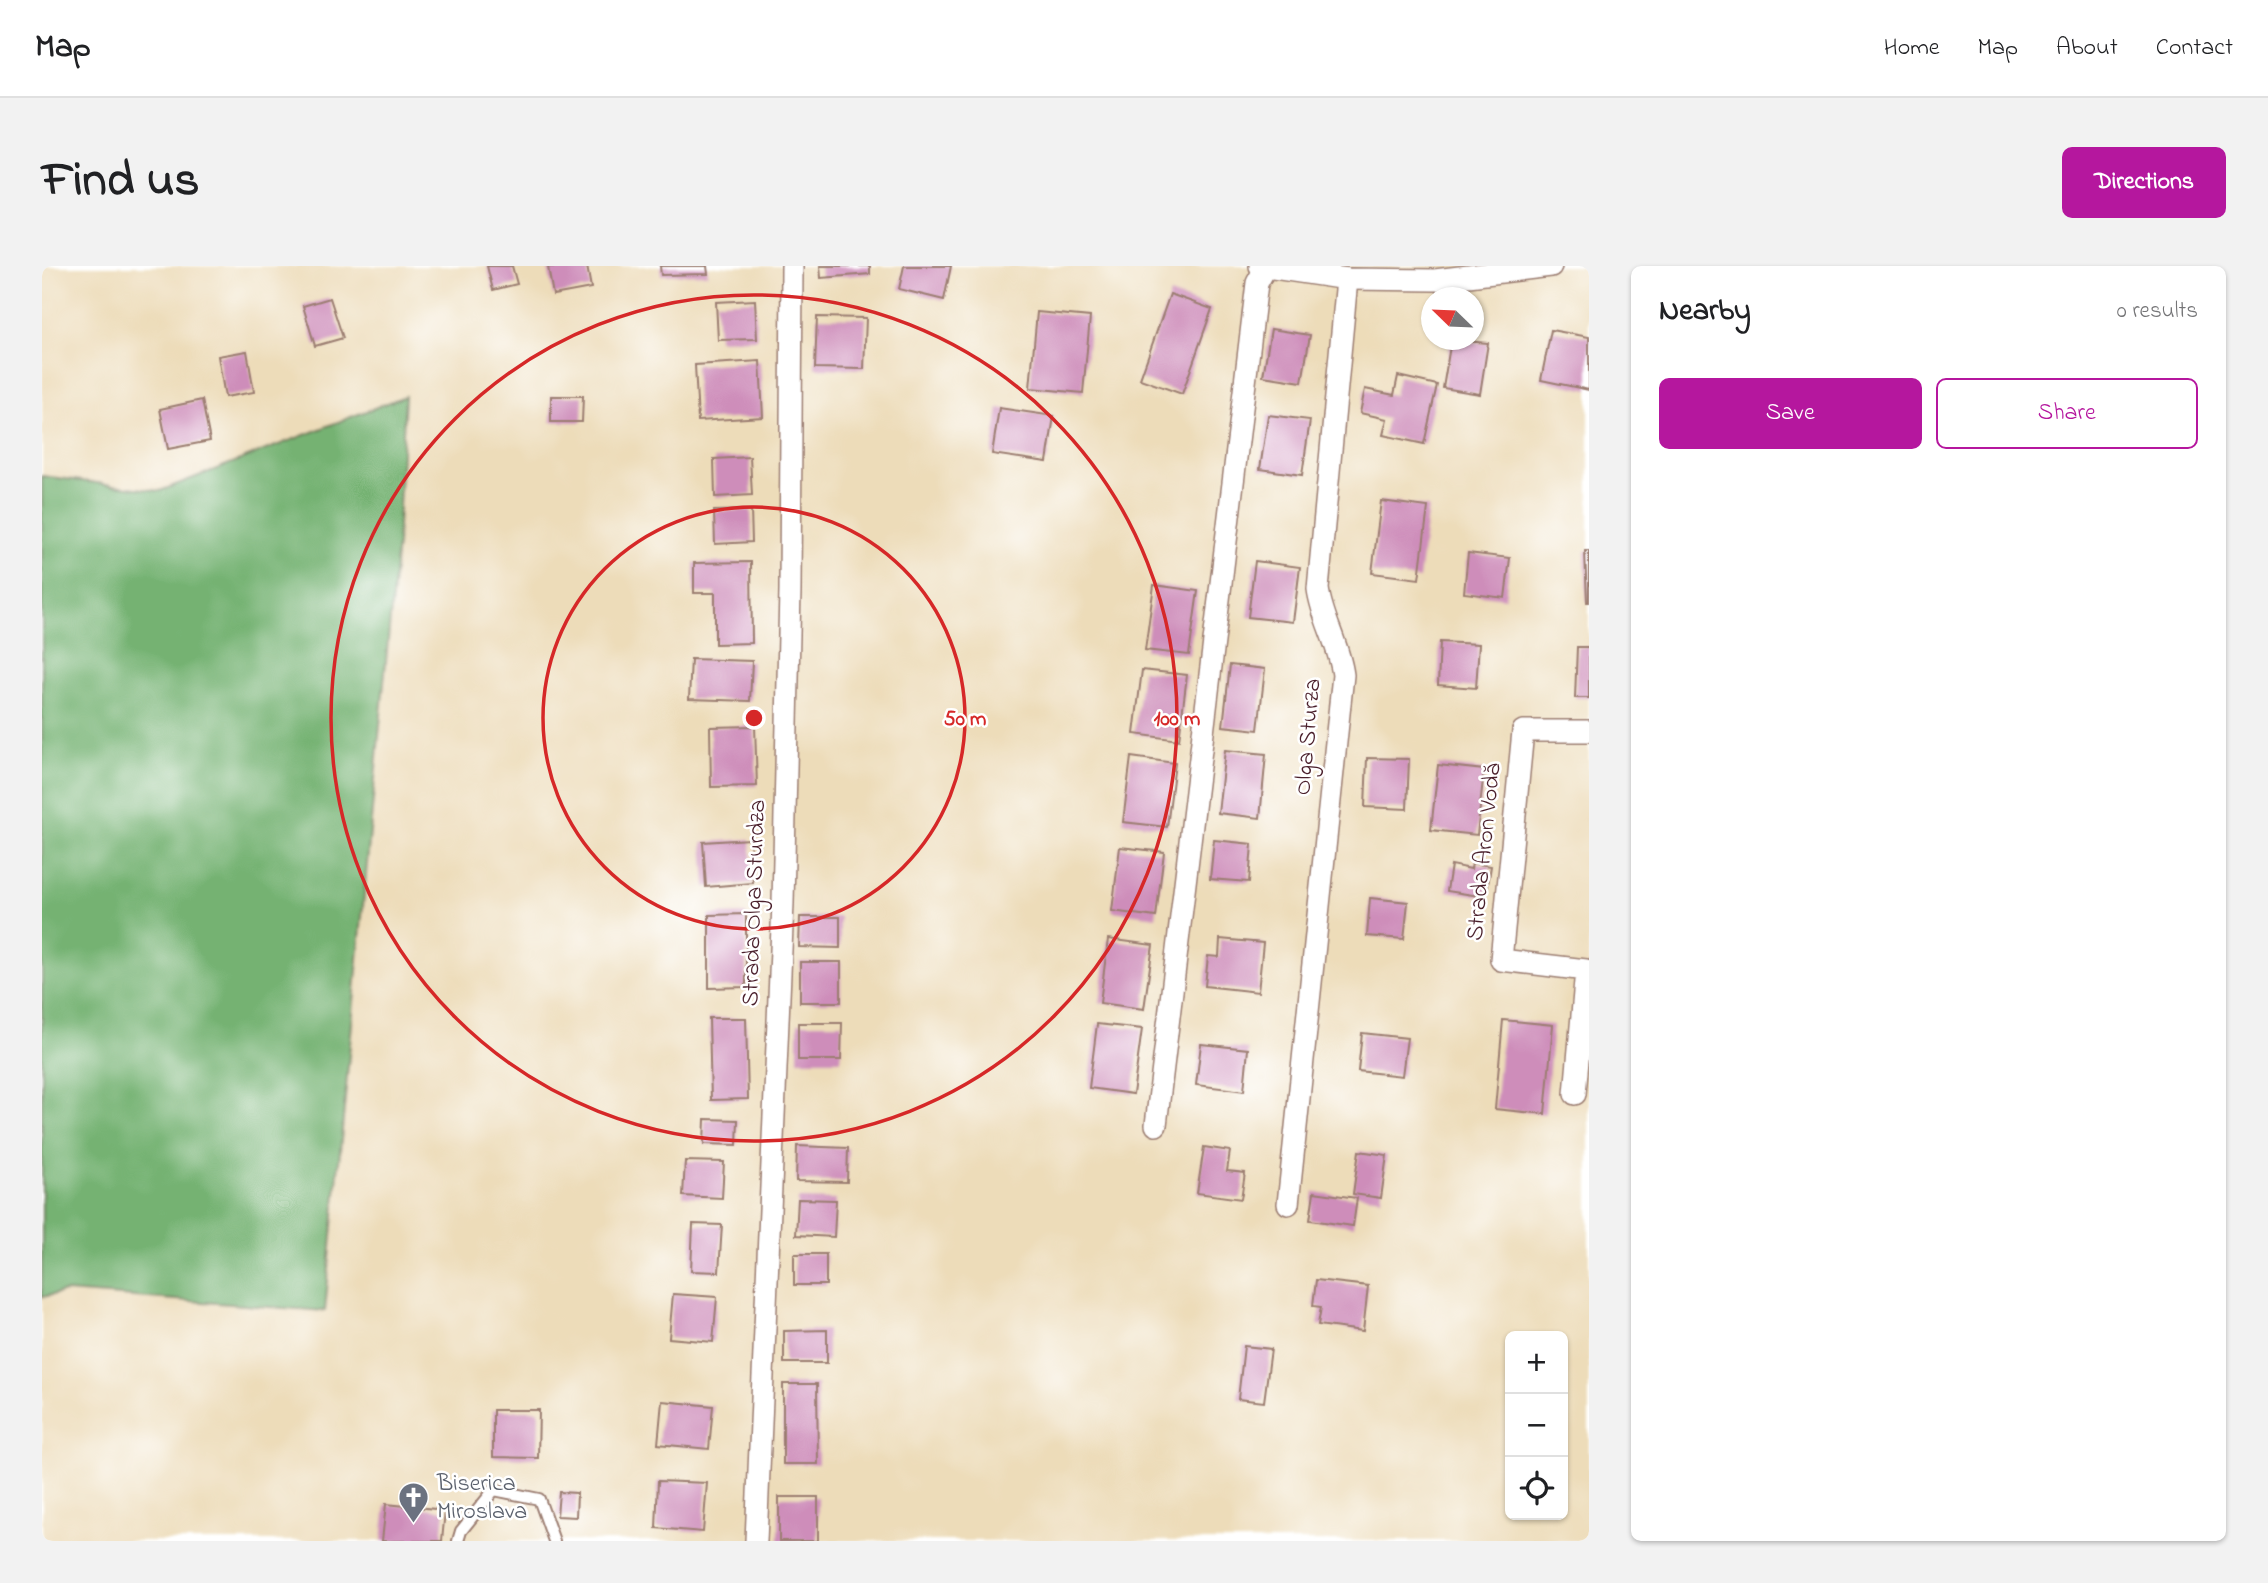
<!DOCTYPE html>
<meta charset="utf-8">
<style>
:root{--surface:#fff;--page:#f2f2f2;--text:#202124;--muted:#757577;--line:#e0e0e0;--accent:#b5179e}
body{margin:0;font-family:"Indie Flower",sans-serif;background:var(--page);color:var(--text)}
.controls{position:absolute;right:21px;bottom:21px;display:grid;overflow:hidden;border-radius:10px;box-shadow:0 2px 5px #0004}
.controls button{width:63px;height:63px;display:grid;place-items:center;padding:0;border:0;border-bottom:2px solid var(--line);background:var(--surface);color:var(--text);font:35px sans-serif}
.compass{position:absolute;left:1379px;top:21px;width:63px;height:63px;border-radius:50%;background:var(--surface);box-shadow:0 2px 5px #0004;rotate:293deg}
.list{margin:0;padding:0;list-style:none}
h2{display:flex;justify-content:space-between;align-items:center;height:91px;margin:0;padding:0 28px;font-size:30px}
h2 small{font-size:23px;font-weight:400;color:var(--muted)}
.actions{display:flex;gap:14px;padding:21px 28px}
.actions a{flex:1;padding:16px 0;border:2px solid var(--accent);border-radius:10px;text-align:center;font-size:24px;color:var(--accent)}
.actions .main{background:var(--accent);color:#fff}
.icon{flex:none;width:38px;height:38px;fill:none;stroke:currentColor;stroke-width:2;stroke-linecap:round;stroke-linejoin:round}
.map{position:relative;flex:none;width:1547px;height:1275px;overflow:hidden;border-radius:10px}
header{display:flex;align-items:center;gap:42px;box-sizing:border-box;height:98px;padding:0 35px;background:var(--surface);border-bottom:2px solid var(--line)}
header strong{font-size:33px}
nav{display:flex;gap:38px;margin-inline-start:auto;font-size:24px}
.intro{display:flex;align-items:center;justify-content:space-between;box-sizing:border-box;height:168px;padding:0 42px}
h1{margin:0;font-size:49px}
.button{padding:18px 32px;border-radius:10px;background:var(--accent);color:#fff;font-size:24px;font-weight:700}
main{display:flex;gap:42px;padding:0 42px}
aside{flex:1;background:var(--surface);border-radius:10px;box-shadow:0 2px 5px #0004}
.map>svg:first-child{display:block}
</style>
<header>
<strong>Map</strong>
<nav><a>Home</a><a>Map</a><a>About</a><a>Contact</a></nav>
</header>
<div class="intro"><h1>Find us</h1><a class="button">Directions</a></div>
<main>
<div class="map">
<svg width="1547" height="1275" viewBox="0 0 1547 1275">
<rect width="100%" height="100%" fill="#fff"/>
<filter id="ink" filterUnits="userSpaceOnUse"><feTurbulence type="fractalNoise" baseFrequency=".0143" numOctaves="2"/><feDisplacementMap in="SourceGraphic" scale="14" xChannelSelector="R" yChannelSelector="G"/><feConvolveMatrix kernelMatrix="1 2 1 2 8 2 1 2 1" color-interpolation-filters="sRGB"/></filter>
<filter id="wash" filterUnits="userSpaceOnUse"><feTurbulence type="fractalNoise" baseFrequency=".00686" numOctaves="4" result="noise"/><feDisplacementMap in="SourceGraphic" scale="28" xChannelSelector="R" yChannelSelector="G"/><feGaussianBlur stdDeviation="1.57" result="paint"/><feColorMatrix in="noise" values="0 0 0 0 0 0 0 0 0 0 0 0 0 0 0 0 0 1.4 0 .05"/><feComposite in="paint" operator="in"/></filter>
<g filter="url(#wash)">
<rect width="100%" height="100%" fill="#eddcb9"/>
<polygon fill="#75b272" stroke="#60684e" stroke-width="2" points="363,130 355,278 283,1045 24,1026 0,1031 0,210 118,225"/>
<g id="blocks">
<g fill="#ce8dba">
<polygon points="445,0 470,0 475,18 451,24"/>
<polygon points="545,0 549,22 511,29 506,1"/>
<polygon points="618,0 665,0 666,8 619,9"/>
<polygon points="778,0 828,0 828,8 779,12"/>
<polygon points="862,0 909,0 902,34 857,23"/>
<polygon points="1128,28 1170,43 1140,128 1098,113"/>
<polygon points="288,32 301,72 273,80 261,40"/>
<polygon points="713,34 715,73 676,74 674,36"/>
<polygon points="995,46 1048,51 1041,127 988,122"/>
<polygon points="775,51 824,52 822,103 773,102"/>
<polygon points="1229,63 1268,69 1260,116 1221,110"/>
<polygon points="1509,64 1547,71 1547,124 1499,114"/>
<polygon points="1409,74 1446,77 1438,128 1401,122"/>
<polygon points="205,85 212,126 183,131 176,90"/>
<polygon points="718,95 721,151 656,155 653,99"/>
<polygon points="1356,110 1395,119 1382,178 1341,169 1345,153 1318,147 1323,123 1352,129"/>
<polygon points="509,130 541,130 540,156 509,156"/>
<polygon points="160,134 168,175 126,183 118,143"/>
<polygon points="957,142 1012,150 1005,196 950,188"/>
<polygon points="1226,149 1268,154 1260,209 1218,203"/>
<polygon points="708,191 710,229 673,231 672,193"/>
<polygon points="1339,235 1386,241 1377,313 1330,307"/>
<polygon points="709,244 710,276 673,278 672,245"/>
<polygon points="1543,285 1547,285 1547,336 1545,336"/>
<polygon points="1426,287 1468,292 1463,332 1422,327"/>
<polygon points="1213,295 1258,301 1251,356 1206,351"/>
<polygon points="709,296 710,377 673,378 673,327 652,327 652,297"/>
<polygon points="1112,319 1156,325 1147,389 1103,384"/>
<polygon points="1398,376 1437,378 1434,422 1396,419"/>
<polygon points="1535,381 1547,381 1547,432 1533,432"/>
<polygon points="649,393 710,395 708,435 647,433"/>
<polygon points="1188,399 1223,403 1216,464 1181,460"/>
<polygon points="1100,404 1145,409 1137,474 1092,468"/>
<polygon points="713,460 715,520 669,521 668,461"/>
<polygon points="1183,484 1224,488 1218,552 1176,547"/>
<polygon points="1089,491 1133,497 1125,561 1081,556"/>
<polygon points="1325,492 1367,493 1365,543 1323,541"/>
<polygon points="1396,499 1442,504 1435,569 1389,564"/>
<polygon points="708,573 711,617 664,621 661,576"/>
<polygon points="1172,574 1210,578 1207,616 1168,613"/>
<polygon points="1078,581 1122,586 1114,651 1070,645"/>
<polygon points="1430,597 1449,600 1444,631 1405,625 1409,599 1429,603"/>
<polygon points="1328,632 1366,636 1362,673 1325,670"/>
<polygon points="704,648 704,721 667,722 667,649"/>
<polygon points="758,651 798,651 798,682 757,681"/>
<polygon points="1066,673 1111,679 1102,743 1058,737"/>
<polygon points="1178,673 1221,677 1216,726 1163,720 1166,690 1177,691"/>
<rect x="758" y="696" width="41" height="40"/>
<polygon points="667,752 704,752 706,833 669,834"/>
<polygon points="1461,754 1511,759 1503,848 1453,843"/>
<polygon points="756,757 800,757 799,794 756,794"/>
<polygon points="1055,758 1100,763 1091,828 1047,822"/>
<polygon points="1320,767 1365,772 1360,810 1316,805"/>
<polygon points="1159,778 1206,783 1202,825 1154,819"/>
<polygon points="663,853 696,854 695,879 662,878"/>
<polygon points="755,880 806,882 805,916 754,915"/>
<polygon points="1162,881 1188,885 1185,905 1203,907 1199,933 1155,927"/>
<polygon points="1317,885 1345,889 1339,932 1311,928"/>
<polygon points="643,895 682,896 680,932 641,930"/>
<polygon points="1272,926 1315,932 1311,960 1268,954"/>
<polygon points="756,933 794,934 792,971 754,969"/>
<polygon points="651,958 680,959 677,1006 649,1005"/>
<rect x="752" y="988" width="32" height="31"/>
<polygon points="1274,1014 1326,1020 1321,1065 1276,1059 1279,1041 1271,1040"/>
<polygon points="631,1028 675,1031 671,1076 627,1072"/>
<polygon points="785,1064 785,1097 742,1097 742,1065"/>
<polygon points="1202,1080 1229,1083 1222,1136 1196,1133"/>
<polygon points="741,1118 775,1118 776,1198 741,1198"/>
<polygon points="620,1135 671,1140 667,1183 616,1178"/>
<polygon points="451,1144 497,1144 496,1192 451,1191"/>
<polygon points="616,1215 665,1217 661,1266 614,1262"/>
<polygon points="517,1226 535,1227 534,1251 515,1250"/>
<rect x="737" y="1231" width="39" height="44"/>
<polygon points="344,1238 403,1244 400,1275 340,1275"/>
</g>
</g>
</g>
<g filter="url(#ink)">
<use href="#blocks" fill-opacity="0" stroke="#9c7e72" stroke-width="2"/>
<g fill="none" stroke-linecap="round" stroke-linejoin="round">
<defs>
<polyline id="lane" points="416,1275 419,1265 452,1224 497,1233 512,1275"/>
<g id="street">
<polyline points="1218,0 1305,13 1393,14 1509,0"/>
<polyline points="1533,828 1544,704 1459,694 1481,465 1547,465"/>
<polyline points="1114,859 1215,17 1224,1"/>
<path d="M1246,938L1301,409C1297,378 1280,353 1276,323L1305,13"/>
<polyline points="714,1275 741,637 748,324 750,0"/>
</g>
</defs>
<use href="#lane" stroke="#9c7e72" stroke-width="14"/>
<use href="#street" stroke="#9c7e72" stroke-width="24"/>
<use href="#lane" stroke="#fff" stroke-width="10"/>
<use href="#street" stroke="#fff" stroke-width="21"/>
</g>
</g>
<g fill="none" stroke="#d62828" stroke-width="3.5">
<circle cx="712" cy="452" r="211"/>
<circle cx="712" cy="452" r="423"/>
</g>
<defs>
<symbol id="church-pin" viewBox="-11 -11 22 30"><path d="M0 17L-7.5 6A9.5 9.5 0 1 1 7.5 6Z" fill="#6b7280" stroke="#fff"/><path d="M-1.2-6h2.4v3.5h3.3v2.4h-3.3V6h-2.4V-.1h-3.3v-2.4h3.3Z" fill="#fff"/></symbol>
</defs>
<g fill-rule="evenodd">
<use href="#church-pin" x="354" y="1214" width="35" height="47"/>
</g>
<g text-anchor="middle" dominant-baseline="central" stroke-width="5" stroke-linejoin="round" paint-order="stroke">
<g font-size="24" fill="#4a1f2b" stroke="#fff">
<text transform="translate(1267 471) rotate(-85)">Olga Sturza</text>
<text transform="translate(1443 586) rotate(-84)">Strada Aron Vodă</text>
<text transform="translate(713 637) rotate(-88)">Strada Olga Sturdza</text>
</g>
<g font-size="24" fill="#5b616d" stroke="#fff" text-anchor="start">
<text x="395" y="1218">Biserica<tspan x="395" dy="28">Miroslava</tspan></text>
</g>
</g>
<circle cx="712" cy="452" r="10" fill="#d62828" stroke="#fff" stroke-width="3.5"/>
<g font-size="21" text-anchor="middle" font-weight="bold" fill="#d62828" stroke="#fff" stroke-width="5" stroke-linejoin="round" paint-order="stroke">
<text x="923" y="459">50 m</text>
<text x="1135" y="459">100 m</text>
</g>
</svg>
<div class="controls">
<button>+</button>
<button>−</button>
<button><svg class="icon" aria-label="locate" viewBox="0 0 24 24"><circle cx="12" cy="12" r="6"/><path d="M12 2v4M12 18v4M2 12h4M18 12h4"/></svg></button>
</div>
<svg class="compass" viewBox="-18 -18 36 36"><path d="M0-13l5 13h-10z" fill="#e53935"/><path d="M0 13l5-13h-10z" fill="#757577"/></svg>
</div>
<aside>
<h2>Nearby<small>0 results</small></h2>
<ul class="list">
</ul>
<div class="actions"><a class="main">Save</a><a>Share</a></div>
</aside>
</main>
